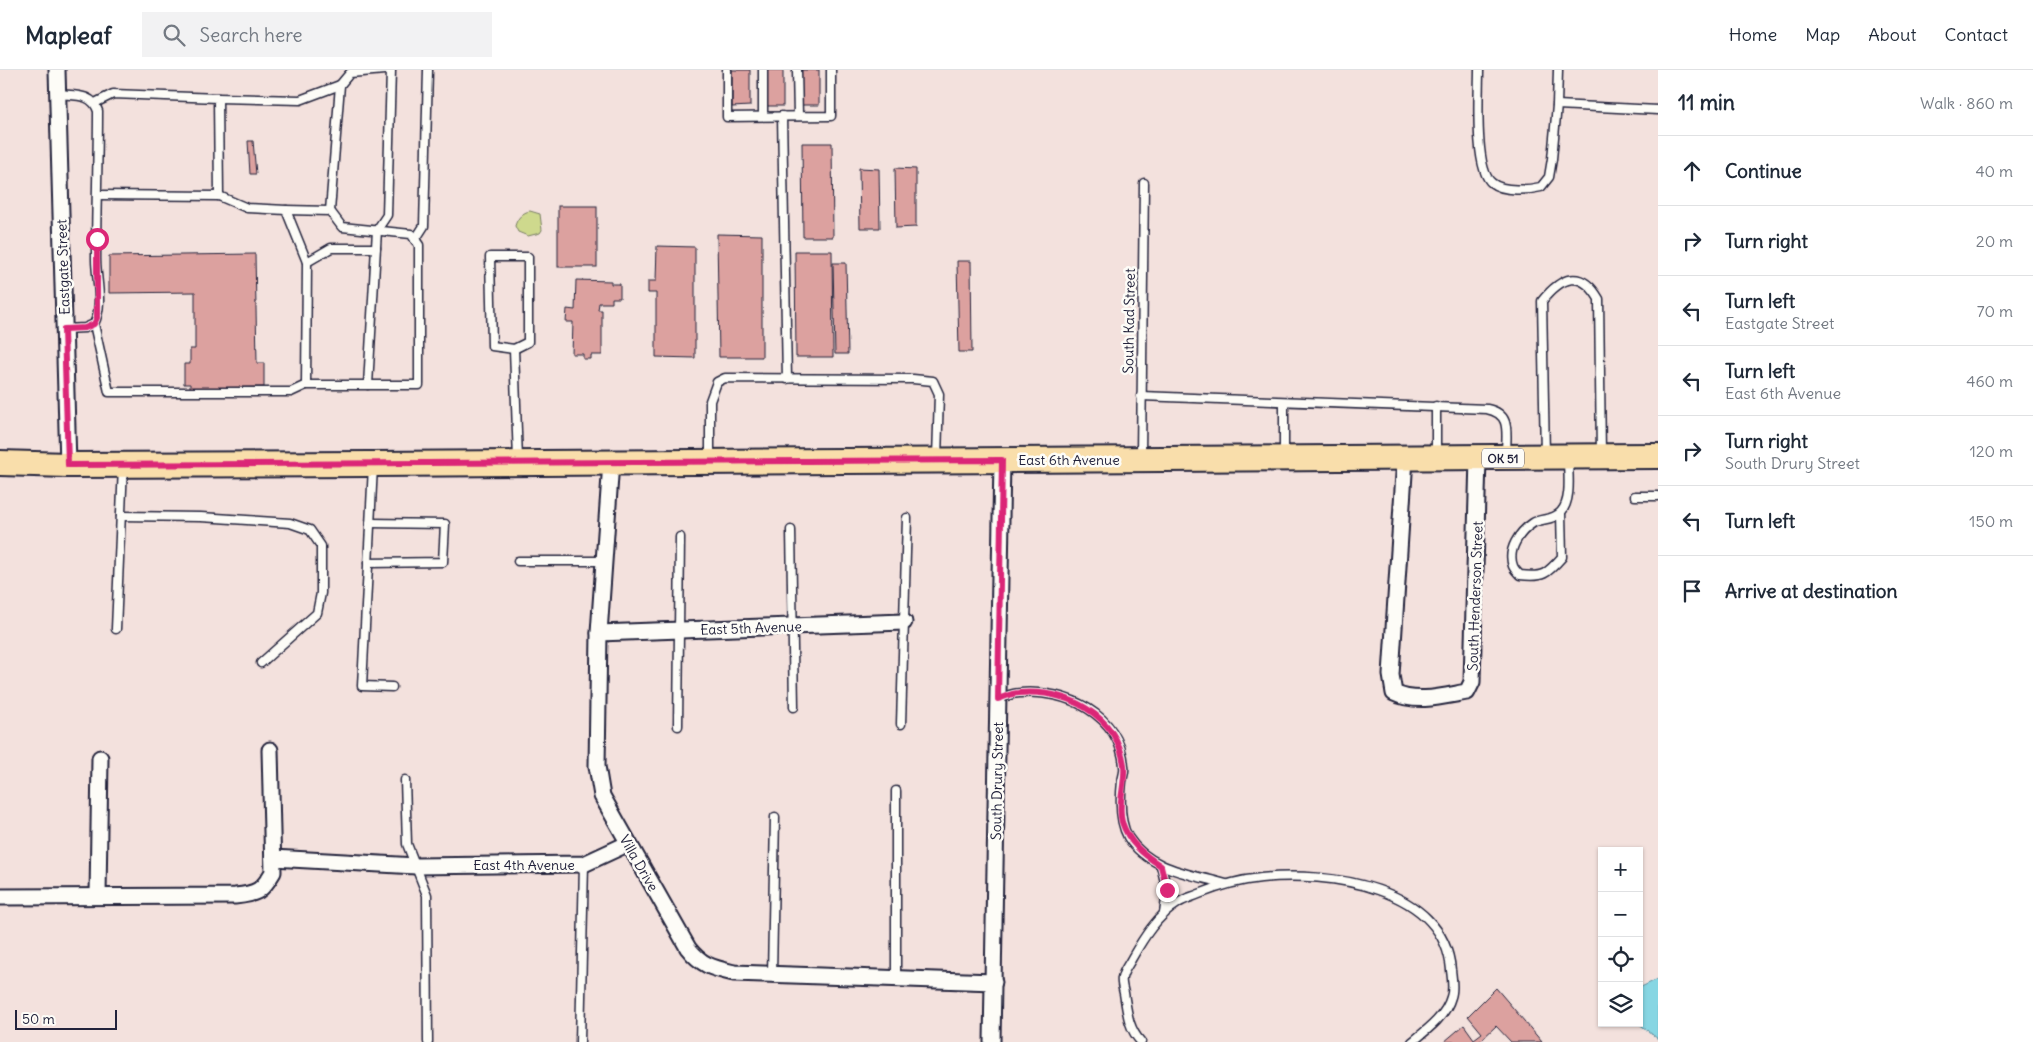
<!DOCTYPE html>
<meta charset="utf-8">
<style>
:root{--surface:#fff;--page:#f2f2f3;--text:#1f2937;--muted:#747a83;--line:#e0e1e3}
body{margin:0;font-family:Delius,sans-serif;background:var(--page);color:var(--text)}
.controls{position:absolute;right:15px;bottom:15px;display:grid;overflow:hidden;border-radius:0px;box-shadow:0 1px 4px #0004}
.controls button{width:45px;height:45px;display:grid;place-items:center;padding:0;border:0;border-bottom:1px solid var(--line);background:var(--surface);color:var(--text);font:25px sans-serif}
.scale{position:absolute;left:15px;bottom:12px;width:102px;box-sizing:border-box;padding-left:5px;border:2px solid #22223b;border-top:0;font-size:14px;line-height:18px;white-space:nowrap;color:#22223b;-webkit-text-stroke:4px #fdfcf7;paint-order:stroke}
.stop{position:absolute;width:15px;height:15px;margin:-11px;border:4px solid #db2777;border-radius:50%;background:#fff}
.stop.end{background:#db2777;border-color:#fff;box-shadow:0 1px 5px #0008}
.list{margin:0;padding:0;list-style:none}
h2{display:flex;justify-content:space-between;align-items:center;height:65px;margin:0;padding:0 20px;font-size:21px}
h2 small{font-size:16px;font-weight:400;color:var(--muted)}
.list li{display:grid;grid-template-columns:32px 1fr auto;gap:15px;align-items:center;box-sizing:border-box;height:70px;padding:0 20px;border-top:1px solid var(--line)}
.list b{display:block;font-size:19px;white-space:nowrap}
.list p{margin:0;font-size:16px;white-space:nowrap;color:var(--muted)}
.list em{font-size:16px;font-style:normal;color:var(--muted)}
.icon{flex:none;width:28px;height:28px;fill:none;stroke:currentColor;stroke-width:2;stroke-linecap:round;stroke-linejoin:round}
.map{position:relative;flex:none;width:1658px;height:972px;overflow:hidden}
header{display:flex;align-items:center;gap:30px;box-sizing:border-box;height:70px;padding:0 25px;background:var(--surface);border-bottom:1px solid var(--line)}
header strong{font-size:24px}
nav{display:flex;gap:28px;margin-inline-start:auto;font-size:18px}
.search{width:350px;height:45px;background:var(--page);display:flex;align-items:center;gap:12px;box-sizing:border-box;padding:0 18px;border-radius:0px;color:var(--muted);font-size:19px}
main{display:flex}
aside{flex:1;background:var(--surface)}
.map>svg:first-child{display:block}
</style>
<header>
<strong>Mapleaf</strong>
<div class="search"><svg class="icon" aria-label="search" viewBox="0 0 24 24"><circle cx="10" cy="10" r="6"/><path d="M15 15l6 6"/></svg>Search here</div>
<nav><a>Home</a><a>Map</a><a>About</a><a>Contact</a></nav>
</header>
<main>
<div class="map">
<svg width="1658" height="972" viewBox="0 0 1658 972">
<rect width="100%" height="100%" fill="#f3e1dd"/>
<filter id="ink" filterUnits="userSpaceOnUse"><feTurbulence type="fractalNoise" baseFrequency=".02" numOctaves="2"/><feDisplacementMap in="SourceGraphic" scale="10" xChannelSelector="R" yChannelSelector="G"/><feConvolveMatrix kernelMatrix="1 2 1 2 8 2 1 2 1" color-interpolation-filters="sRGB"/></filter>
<g filter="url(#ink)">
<path fill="#ced98d" stroke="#787e64" d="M530,141L540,144L542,160L540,163L528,166L518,162L515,156C517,148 523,142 530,141Z"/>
<polygon fill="#87d6e3" stroke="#5f8ea0" points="1658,909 1658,969 1638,953 1639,953 1639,918"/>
<g fill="#dca19f" stroke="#22223b">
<polygon points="732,0 750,0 750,36 732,37"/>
<rect x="765" y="0" width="18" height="36"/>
<rect x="801" y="0" width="18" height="35"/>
<polygon points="248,71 253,71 256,104 250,104"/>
<polygon points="802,73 832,73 833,167 803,167"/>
<polygon points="859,98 879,99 880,158 860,158"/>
<polygon points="895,98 916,99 916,157 896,158"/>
<rect x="558" y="136" width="39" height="61"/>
<polygon points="717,164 762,165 762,287 719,287"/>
<polygon points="657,176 695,177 695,288 656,287 656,223 648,223 648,211 656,211"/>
<polygon points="795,181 832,181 833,287 796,287"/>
<polygon points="255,184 257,293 264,293 264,317 190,318 190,314 184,314 184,294 190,294 190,279 195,279 195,222 109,223 109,186"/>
<polygon points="957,191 971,191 972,282 959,282"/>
<polygon points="833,193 846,193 848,284 835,284"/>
<polygon points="576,210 611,211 611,214 620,214 620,228 612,228 612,233 599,233 598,240 602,240 602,285 591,285 591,289 583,289 583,284 572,284 573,252 566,252 567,239 575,240"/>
<polygon points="1496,918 1542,972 1511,972 1496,956 1479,972 1444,972 1464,955 1474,969 1482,963 1468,946"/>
</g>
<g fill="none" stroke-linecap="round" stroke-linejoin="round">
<defs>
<g id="lane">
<polyline points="727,0 727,47 831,46 831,0"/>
<polyline points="763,0 763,46"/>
<polyline points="797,0 798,46"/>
<path d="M1479,0C1479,23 1474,100 1492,113C1503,122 1529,120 1541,117L1549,107L1552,89L1557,35L1558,0"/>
<path d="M58,24C75,26 92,23 98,41C98,90 96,140 96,189C96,209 104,234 94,254L85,258L64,259"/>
<polyline points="218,28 300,30 340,15"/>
<polyline points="95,33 113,24 218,28 219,126"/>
<polyline points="1557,35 1658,40"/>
<polyline points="782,46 787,309"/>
<polyline points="98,125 219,126 247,138 286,140 307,192 306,315"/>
<polyline points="330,141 340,15 350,3 385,0"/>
<polyline points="415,170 424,156 428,0"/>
<polygon points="490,187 528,187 528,272 514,279 492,276"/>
<polyline points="307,192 331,178 376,178"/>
<polyline points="94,254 109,322 291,322 306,315 419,315 419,175 411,164 342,157 330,141 286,140"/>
<polyline points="514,279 518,390"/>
<polyline points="368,315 377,160 387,145 391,0"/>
<path d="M1141,326L1487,339C1512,344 1506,363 1506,384"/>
<polyline points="1284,332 1284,386"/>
<path d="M1545,385L1542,231C1561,207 1581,198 1599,229L1601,385"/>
<polyline points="1436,386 1436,336"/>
<polyline points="1141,387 1144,113"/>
<polyline points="710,389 710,331 717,312 725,308 913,309 933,311 939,324 937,388"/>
<polyline points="373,396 362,616 392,617"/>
<polyline points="1635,426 1658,426"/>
<path d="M1561,443L1562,487C1547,504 1543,508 1520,505C1518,503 1514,499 1513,496C1507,480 1519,462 1533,453C1541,448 1553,451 1561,442C1572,430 1568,404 1568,389"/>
<polyline points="121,446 201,447 290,453 310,460 321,476 321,523 317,543 261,593"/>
<polyline points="791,460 794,637"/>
<polyline points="518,491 604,491"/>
<polyline points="368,493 443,492 445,454 370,453"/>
<polyline points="116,559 123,396"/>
<path d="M998,629C1005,627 1012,623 1020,623C1066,619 1120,644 1124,696C1125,701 1123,706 1122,711C1120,729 1119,751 1128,767C1149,800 1191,804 1226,814"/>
<polyline points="901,654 907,448"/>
<polyline points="678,656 680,467"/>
<polyline points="405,710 407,774 427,825 428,972"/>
<polyline points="896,721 896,909"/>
<polyline points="1161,796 1167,820 1164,844"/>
<polyline points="772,905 775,747"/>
<polyline points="580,972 584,794"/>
<path d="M1141,972C1128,958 1127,941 1124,923C1123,919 1121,912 1122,908C1123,901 1129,894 1132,888C1144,867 1157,846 1178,833C1184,829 1192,827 1199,824C1219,816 1239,810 1261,808C1327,801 1444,816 1451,900C1452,909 1454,919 1451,927C1446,946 1427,960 1412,972"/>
</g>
<g id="street">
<polyline points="57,0 68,395"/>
<path d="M1405,388L1391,605L1394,623C1417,634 1444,626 1467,622L1472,612L1478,388"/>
<path d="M611,392L599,563L597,696L602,726L688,878C702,896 713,898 734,903L994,912"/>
<polyline points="599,563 904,552"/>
<polyline points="273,788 416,796 584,794 627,774"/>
<polyline points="98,826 100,688"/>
<path d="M0,827L235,826C257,824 262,821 273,802L270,680"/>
<polyline points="992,972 1002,390"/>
</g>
<polyline id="primary" points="0,393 68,395 373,394 1658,386"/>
</defs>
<use href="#lane" stroke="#22223b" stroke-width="11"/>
<use href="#street" stroke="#22223b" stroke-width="19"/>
<use href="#primary" stroke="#22223b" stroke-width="28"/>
<use href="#lane" stroke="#fdfcf7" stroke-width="8"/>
<use href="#street" stroke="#fdfcf7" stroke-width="15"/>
<use href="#primary" stroke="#f9deab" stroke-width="24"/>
</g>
</g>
<g fill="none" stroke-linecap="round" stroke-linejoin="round" filter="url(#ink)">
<path stroke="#db2777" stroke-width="6" d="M97,169V248L94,254L85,258L64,259L68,395L1002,390L998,629C1004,627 1012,623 1019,623C1067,619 1117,645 1124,695C1126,713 1117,734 1122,752C1129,773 1143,784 1161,796L1167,820"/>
</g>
<g text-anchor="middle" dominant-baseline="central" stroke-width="5" stroke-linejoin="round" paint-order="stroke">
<rect fill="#fdfcf7" stroke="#646373" stroke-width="1" x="1482" y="378.5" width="42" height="19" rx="4"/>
<g font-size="12" font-weight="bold" fill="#22223b">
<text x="1503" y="388">OK 51</text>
</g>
<g font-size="14" fill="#22223b" stroke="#fdfcf7">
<text transform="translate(63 197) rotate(-92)">Eastgate Street</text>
<text transform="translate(1129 251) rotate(-89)">South Kad Street</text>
<text x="1069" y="390">East 6th Avenue</text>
<text transform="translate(1475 526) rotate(-88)">South Henderson Street</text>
<text transform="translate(751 558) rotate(-2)">East 5th Avenue</text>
<text transform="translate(997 711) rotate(-89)">South Drury Street</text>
<text transform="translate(639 793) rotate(60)">Villa Drive</text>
<text x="524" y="795">East 4th Avenue</text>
</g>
</g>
</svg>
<div class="controls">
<button>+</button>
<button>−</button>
<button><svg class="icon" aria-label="locate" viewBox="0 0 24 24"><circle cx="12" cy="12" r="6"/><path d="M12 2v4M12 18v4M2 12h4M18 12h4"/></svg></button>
<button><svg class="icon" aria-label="layers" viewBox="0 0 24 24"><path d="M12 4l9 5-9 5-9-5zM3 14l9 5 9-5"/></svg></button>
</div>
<div class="scale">50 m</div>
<div class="stop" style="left:97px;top:169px"></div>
<div class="stop end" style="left:1167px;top:820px"></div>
</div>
<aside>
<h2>11 min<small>Walk · 860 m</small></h2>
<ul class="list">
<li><svg class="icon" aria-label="ahead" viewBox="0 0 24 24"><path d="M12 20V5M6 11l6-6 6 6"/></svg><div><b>Continue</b></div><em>40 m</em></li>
<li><svg class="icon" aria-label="right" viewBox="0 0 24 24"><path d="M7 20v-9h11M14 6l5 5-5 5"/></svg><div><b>Turn right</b></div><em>20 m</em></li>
<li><svg class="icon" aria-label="left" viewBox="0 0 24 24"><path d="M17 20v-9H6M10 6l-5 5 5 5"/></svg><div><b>Turn left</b><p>Eastgate Street</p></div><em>70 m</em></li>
<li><svg class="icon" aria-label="left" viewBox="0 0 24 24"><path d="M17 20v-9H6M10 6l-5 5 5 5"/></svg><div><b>Turn left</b><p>East 6th Avenue</p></div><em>460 m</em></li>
<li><svg class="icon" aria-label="right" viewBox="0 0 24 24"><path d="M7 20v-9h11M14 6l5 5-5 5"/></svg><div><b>Turn right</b><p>South Drury Street</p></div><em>120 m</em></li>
<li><svg class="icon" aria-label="left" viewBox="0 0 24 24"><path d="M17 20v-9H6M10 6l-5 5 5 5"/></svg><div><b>Turn left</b></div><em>150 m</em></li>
<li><svg class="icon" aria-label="arrive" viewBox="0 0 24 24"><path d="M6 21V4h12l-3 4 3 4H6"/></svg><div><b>Arrive at destination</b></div></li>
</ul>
</aside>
</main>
